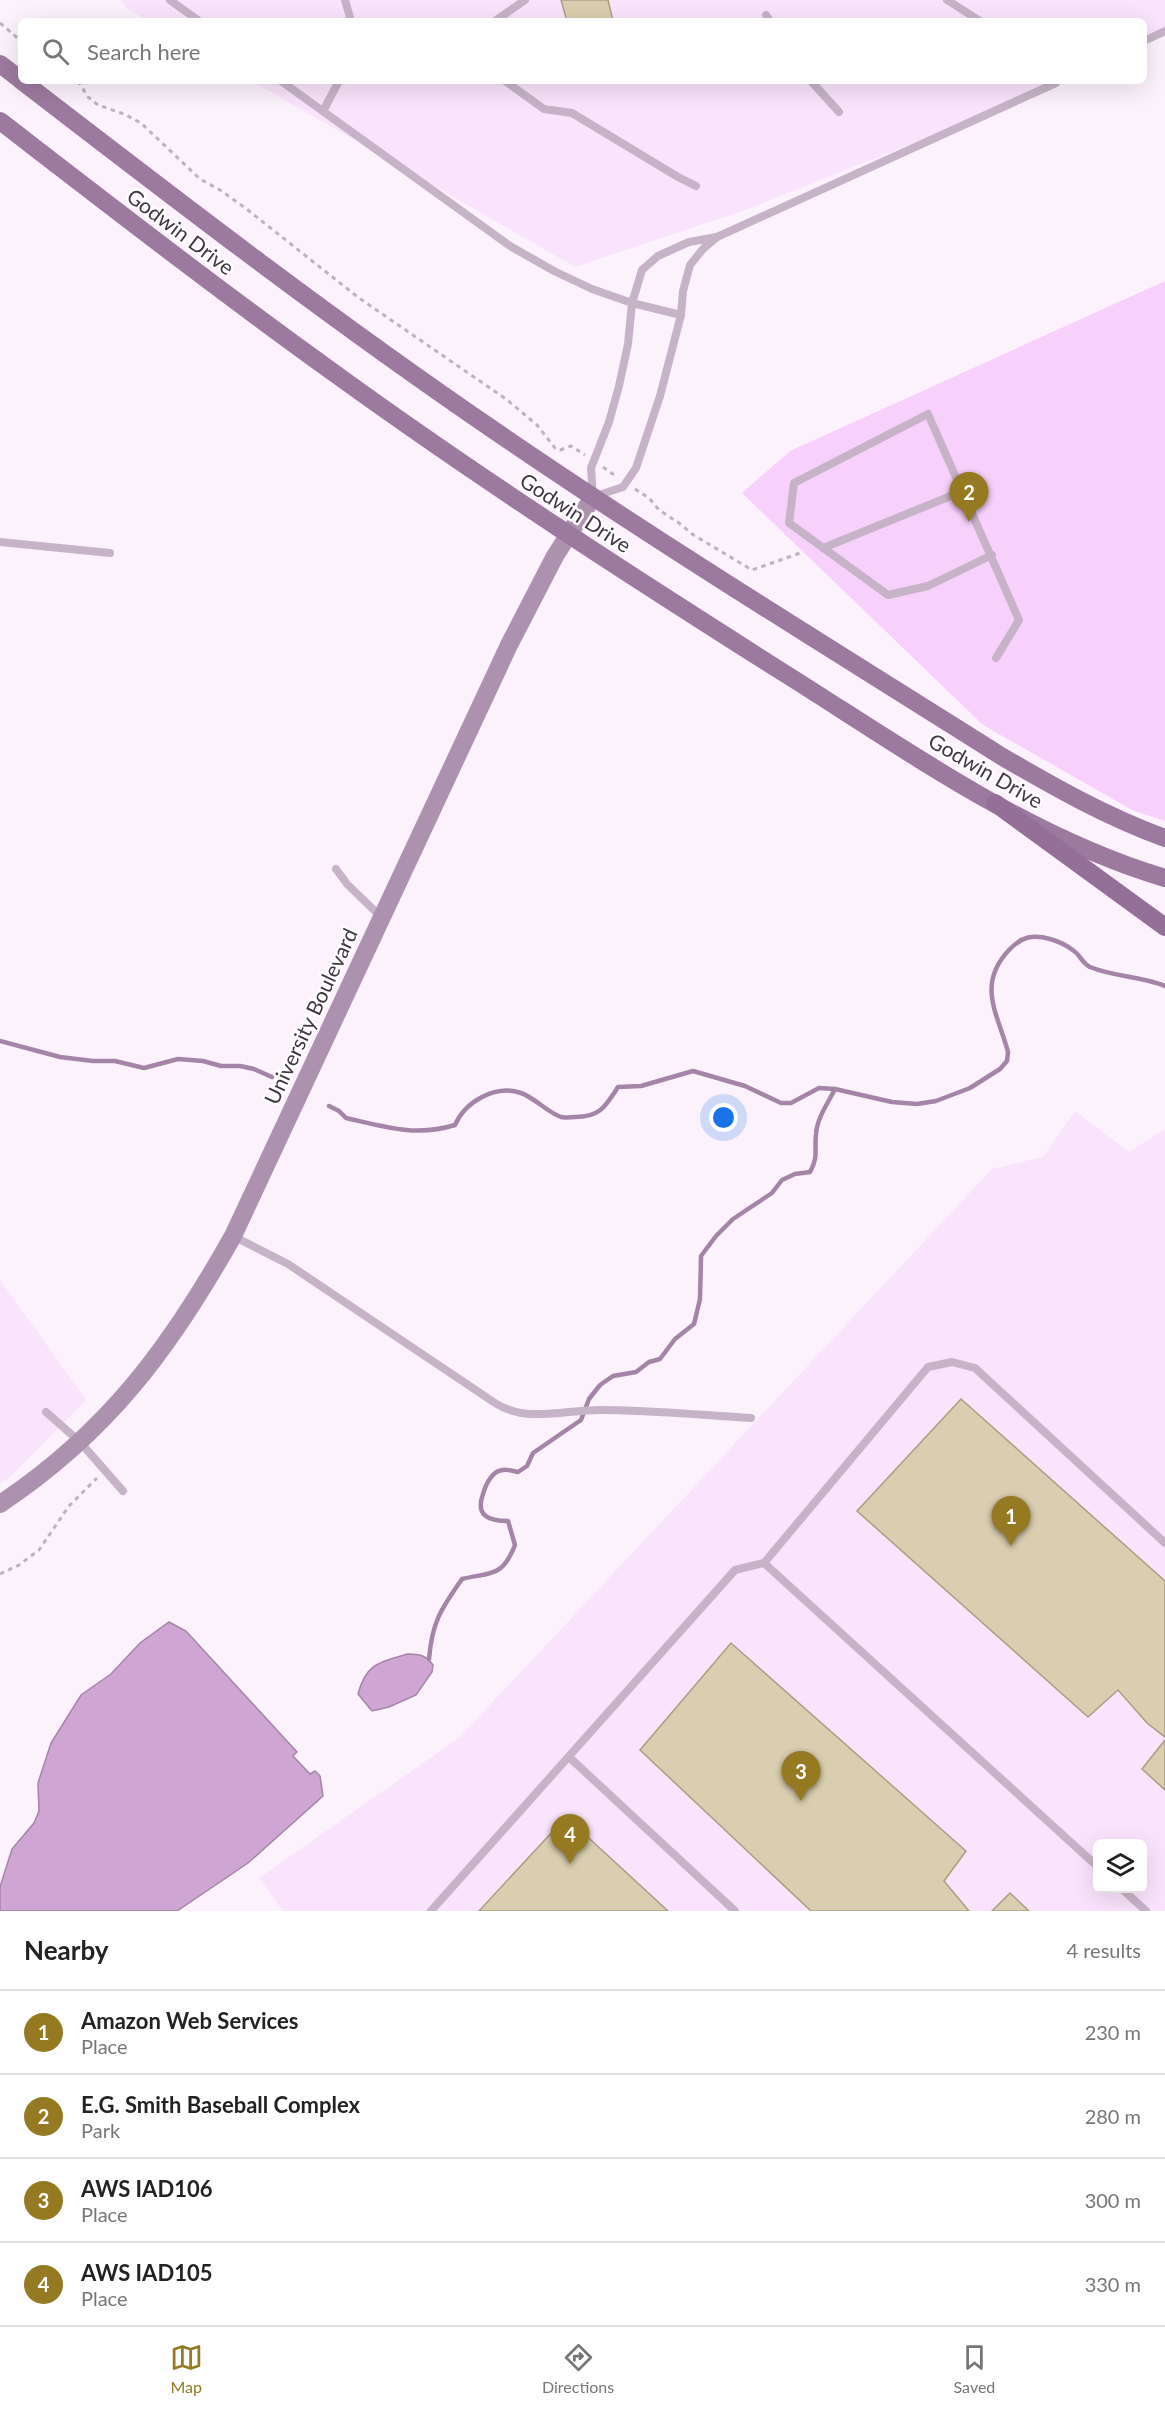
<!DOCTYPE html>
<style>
:root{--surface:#fff;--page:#f6f6f6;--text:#222;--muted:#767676;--line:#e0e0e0;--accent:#967a22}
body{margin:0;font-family:Lato,sans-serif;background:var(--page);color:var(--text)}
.controls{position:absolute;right:18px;bottom:18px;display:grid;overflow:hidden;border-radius:9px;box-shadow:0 6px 24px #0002}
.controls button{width:54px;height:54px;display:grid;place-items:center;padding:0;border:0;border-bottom:2px solid var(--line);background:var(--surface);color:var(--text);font:30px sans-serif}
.you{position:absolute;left:724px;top:1118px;width:21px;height:21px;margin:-15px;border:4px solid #fff;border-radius:50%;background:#1a73e8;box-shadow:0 0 0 9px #1a73e833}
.badge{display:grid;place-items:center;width:39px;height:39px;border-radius:50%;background:var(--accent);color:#fff;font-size:20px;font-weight:700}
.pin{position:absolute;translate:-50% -50px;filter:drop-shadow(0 2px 3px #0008)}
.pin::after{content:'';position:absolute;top:32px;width:21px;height:18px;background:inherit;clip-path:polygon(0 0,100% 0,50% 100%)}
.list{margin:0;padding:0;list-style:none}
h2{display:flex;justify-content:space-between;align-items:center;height:78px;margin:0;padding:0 24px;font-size:26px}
h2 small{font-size:20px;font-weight:400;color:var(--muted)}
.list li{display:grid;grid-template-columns:39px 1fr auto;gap:18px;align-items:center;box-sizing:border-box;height:84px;padding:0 24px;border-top:2px solid var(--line)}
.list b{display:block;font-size:22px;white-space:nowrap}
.list p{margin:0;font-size:20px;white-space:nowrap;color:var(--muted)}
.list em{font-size:20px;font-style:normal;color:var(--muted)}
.icon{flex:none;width:33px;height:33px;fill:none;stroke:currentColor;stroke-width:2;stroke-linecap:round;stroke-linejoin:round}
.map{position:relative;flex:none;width:1165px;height:1911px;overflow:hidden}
.search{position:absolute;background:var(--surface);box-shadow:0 6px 24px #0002;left:18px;right:18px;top:18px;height:66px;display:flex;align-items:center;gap:15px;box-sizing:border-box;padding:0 21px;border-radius:9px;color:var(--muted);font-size:22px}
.sheet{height:414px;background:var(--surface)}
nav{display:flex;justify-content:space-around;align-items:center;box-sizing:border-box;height:84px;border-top:2px solid var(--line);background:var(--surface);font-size:16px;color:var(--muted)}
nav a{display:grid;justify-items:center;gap:3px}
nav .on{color:var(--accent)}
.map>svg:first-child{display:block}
</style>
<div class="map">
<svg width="1165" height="1911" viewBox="0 0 1165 1911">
<rect width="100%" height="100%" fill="#fcf2fc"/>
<g fill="#fae3fc" fill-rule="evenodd">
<polygon points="120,0 1165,0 1165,33 1144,44 1144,21 149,21 126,8"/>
<polygon points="252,81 1067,81 751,208 575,267"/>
<path d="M1075,1111L1129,1152L1165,1129V1911H283L259,1878L460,1737L992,1169L1043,1157ZM1098,1844H1142V1888H1098Z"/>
<polygon points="0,1280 86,1400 10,1477 0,1483"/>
</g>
<polygon fill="#f7d1fb" points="1165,281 1165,821 1134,811 983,725 742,493 790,451"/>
<g fill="#cfa6d3" stroke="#a484a7" stroke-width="1.5">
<polygon points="169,1622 186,1631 297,1752 293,1756 310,1774 315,1771 320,1776 323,1796 248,1863 177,1911 0,1911 0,1887 12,1849 34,1823 39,1811 38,1783 51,1743 81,1695 111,1674 140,1643"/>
<path d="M408,1654C419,1654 426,1655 433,1665L432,1672L416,1695L389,1707L372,1711L358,1694C366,1663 380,1662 408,1654Z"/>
</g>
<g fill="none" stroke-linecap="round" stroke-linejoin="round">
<g stroke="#a484a7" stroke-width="4.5">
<polyline points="0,1041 60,1057 93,1061 115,1061 144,1068 178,1059 203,1061 221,1066 240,1066 254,1069 272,1077"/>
<path d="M329,1106L339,1111L346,1118C385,1127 416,1137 455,1125C465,1102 495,1084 521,1093C535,1098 547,1112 561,1117C565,1118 571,1117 575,1117C600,1117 605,1107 618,1087L641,1086L693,1071L745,1086L781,1103H791L819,1088L835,1089L892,1102L917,1104L936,1101L970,1088L1000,1069L1007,1061L1008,1052C998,1014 976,985 1009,950C1021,937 1032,934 1050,939C1057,941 1068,946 1074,951C1080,955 1082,963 1090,967C1114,977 1141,976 1165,986"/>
<path d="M429,1659C432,1622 441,1609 462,1579C491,1572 502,1578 515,1545L508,1521C489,1521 475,1516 483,1494C485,1487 489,1478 495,1473C502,1468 510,1470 518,1472L527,1466L533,1453L581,1420L589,1399L600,1385L613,1376L636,1372L649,1362L660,1359L675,1339L694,1324L700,1299L701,1256L716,1236L733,1219L772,1193L782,1180L795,1174L810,1172C819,1156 814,1150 816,1134C817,1118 828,1103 835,1089"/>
</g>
</g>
<g fill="#daceb0" stroke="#a99e81" stroke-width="1.5">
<polygon points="561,0 608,0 613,21 567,21"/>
<polygon points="961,1399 1165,1581 1165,1737 1147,1723 1118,1690 1088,1717 857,1511"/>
<polygon points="731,1643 966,1851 944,1881 969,1911 811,1911 640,1750"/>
<polygon points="1165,1740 1165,1790 1142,1769"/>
<polygon points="566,1817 668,1911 479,1911"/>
<polygon points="1010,1893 1029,1911 992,1911"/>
</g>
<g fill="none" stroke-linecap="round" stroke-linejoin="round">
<g stroke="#bdb3bd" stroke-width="3" stroke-dasharray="4.5 4.5" stroke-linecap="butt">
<polyline points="0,23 21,41"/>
<polyline points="78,81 88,97 98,105 124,114 141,123 200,179 220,190 244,207 359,298 506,399 537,425 555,448 560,450 571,446 585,455"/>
<polyline points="603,467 617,477"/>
<polyline points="635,489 649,498 659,510 679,523 692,534 752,570 803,552"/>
<polyline points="0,1574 19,1565 39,1550 69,1506 97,1478"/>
</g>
<g stroke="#c6b3c7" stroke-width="8">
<polyline points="170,0 199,21"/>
<polyline points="345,0 351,21"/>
<polyline points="947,0 980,21"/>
<polyline points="766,15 770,21"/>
<polyline points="495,21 525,0"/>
<polyline points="1144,41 1165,31"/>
<polyline points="281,81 510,246 554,271 592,289 632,303 681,315"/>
<polyline points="505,81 544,109 572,113 678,177 696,186"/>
<polyline points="811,81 839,112"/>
<polyline points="323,111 339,81"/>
<polygon points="717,237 703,249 690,265 683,291 681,315 660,396 636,468 623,487 593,497 591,468 609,422 619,386 628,344 632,303 642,270 658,256 689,242"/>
<polyline points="717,237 1056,83"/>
<polyline points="0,542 110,553"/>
<polyline points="823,548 963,491"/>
<polyline points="992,555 928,586 888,595 789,523 794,483 928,414 1019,620 996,658"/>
<polyline points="336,869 347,884 381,917"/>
<path d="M233,1236L288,1264L495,1403C526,1423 564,1410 599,1410C649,1410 700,1415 751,1418"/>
<polyline points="46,1412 80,1442 123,1491"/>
<polyline points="764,1563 1098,1867"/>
<polyline points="569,1757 735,1911"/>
<polyline points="1121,1888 1146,1911"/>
<polyline points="431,1911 735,1570 764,1563 928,1367 952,1362 975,1368 1165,1543"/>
</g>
<path stroke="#ad92b0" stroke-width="18" d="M0,1504C108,1432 170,1348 233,1236L509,645L555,556L593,497"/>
<g stroke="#9c7a9f" stroke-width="18">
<polyline points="0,64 21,80"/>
<path d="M22,81C179,202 335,322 498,433C663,546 833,650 1001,756C1054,787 1107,817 1165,838"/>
<path d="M0,121C113,208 225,295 341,378C485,482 634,578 784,673C905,749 1027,837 1165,878"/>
</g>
<polyline stroke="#947098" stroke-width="18" points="995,803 1165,927"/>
</g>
<g text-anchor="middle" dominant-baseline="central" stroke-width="5" stroke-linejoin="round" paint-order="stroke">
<g font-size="21" fill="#403640" stroke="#fff">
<text transform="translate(181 231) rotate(37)">Godwin Drive</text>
<text transform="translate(576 512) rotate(33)">Godwin Drive</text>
<text transform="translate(986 770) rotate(30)">Godwin Drive</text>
<text transform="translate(310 1016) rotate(-65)">University Boulevard</text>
</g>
</g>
</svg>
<div class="controls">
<button><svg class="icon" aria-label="layers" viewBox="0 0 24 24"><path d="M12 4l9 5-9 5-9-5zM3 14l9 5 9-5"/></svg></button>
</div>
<div class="you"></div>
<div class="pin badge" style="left:1011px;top:1546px">1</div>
<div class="pin badge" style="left:969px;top:522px">2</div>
<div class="pin badge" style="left:801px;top:1801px">3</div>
<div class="pin badge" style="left:570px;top:1864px">4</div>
<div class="search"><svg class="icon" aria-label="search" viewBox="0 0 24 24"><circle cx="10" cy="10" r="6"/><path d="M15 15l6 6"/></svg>Search here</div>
</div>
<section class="sheet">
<h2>Nearby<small>4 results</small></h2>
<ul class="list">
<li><span class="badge">1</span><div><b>Amazon Web Services</b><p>Place</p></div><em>230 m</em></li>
<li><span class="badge">2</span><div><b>E.G. Smith Baseball Complex</b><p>Park</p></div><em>280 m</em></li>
<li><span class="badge">3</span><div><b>AWS IAD106</b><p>Place</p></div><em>300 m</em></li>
<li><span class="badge">4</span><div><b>AWS IAD105</b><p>Place</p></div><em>330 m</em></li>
</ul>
</section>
<nav>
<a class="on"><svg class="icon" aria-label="map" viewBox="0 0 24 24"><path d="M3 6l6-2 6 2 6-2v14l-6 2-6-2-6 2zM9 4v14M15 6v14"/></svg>Map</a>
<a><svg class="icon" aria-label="directions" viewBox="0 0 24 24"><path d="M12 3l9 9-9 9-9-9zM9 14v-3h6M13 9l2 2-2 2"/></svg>Directions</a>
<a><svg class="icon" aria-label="saved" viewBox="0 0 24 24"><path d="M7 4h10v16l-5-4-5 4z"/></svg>Saved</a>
</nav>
